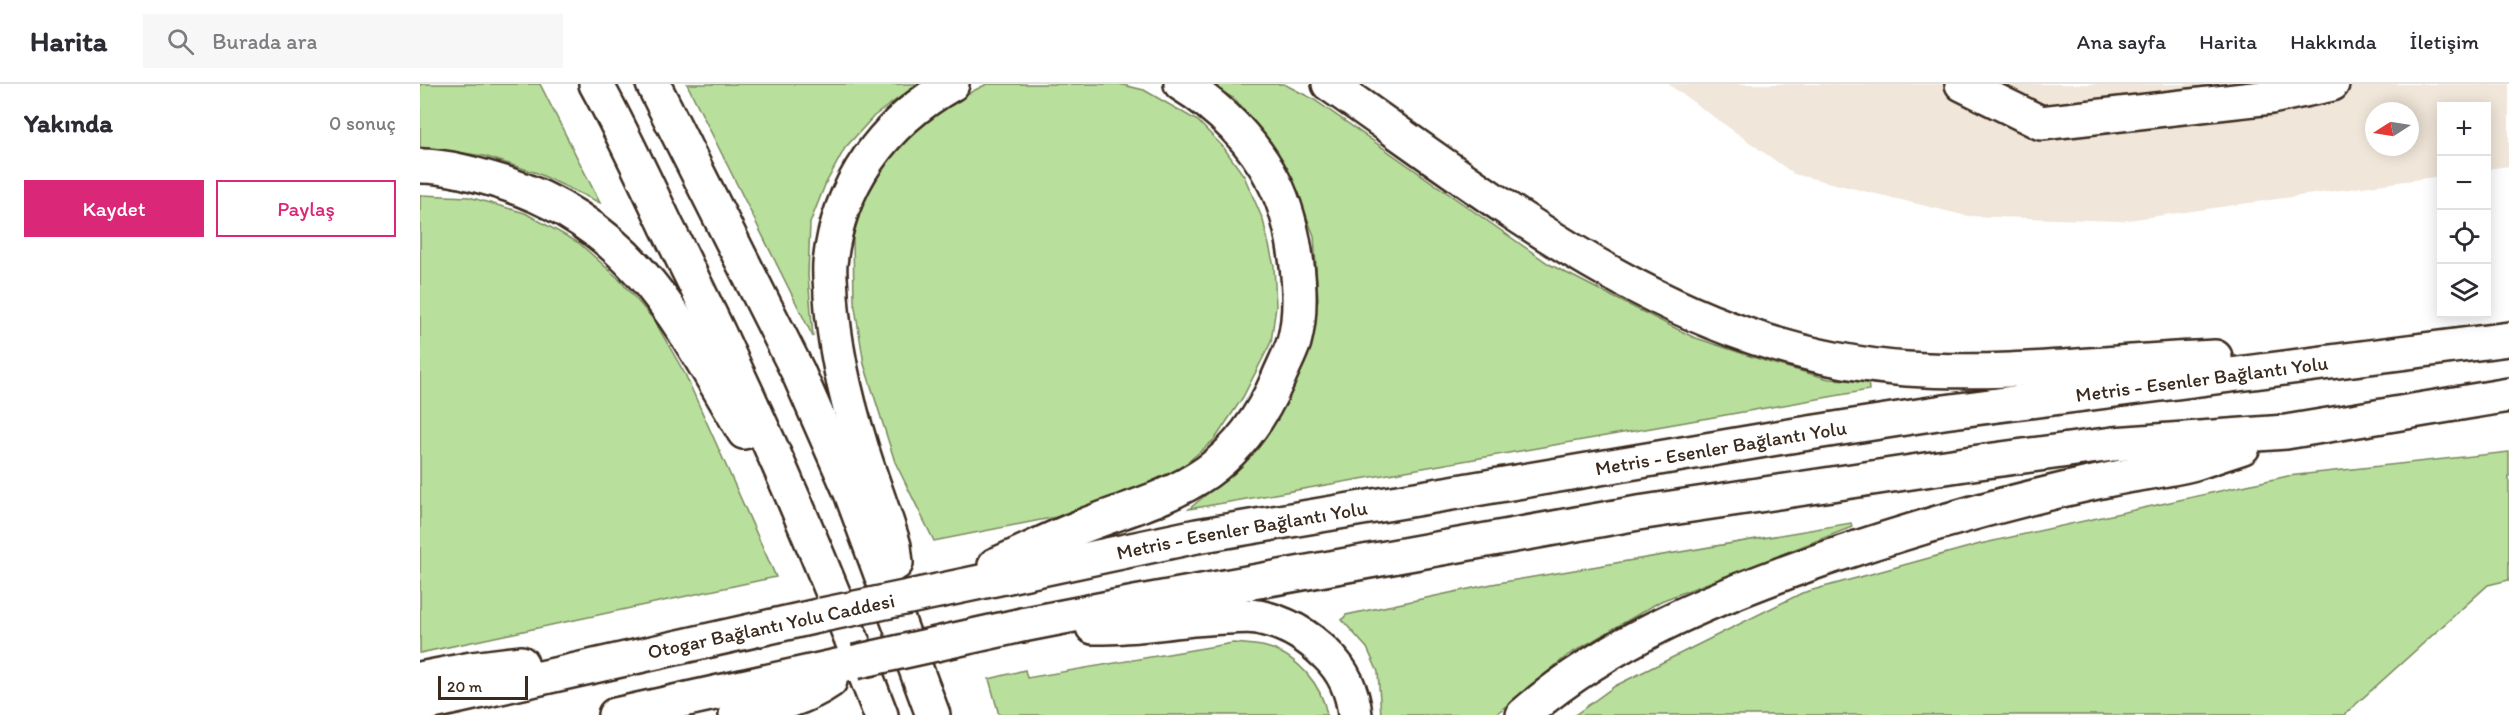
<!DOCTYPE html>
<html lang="tr">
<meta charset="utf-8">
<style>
:root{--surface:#fff;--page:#f7f7f7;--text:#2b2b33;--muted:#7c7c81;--line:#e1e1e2;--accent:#db2777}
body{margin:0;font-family:Itim,sans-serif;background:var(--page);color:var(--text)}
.controls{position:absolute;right:18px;top:18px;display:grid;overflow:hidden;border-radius:0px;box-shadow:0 3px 15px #0003}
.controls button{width:54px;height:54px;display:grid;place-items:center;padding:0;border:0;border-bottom:2px solid var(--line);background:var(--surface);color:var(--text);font:30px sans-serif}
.compass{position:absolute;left:1945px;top:18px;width:54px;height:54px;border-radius:50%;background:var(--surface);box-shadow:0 3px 15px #0003;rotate:258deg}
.scale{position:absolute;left:18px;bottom:15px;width:90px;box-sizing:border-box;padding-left:6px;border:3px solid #3b2a1e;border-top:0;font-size:16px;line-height:21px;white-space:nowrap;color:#3b2a1e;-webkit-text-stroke:4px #fff;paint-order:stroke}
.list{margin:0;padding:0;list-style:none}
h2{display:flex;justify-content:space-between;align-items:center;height:78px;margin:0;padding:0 24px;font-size:26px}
h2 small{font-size:20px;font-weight:400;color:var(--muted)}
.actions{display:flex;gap:12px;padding:18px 24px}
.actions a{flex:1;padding:14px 0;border:2px solid var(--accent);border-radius:0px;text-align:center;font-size:21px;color:var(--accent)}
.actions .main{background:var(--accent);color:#fff}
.icon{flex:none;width:33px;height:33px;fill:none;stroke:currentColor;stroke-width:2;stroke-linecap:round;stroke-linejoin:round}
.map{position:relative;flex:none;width:2089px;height:631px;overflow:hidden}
header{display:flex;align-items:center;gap:36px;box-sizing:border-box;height:84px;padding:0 30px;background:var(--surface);border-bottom:2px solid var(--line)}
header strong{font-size:28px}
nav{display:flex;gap:33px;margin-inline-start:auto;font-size:21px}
.search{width:420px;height:54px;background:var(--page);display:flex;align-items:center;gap:15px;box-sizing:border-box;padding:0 21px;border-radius:0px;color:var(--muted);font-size:22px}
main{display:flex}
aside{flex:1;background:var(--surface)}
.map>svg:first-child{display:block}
</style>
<header>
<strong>Harita</strong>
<div class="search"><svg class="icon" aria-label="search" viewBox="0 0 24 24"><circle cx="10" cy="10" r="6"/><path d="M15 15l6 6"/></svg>Burada ara</div>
<nav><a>Ana sayfa</a><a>Harita</a><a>Hakkında</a><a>İletişim</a></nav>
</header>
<main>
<aside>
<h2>Yakında<small>0 sonuç</small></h2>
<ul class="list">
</ul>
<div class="actions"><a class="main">Kaydet</a><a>Paylaş</a></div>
</aside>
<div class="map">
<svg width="2089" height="631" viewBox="0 0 2089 631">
<rect width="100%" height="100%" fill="#fff"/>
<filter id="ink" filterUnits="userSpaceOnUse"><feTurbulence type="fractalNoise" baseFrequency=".0167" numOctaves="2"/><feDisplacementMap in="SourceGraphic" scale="12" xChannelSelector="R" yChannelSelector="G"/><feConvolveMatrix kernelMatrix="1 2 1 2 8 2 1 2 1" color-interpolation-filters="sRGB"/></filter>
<g filter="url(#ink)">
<path fill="#f0e6d9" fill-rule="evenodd" d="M1248,0H2089V82L2067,85L2066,22H2022L2021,92L1701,137L1547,132L1374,90ZM1954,27H1990V63H1954Z"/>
<g fill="#b8e09c" stroke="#7a855d" stroke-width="1.5">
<polygon points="0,0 120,0 180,119 117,89 64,72 0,63"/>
<polygon points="267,0 498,0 454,32 425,64 405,101 390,139 388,191 393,253"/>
<polygon points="567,0 699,0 724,6 778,37 804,64 824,92 843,136 854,182 856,222 851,258 823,313 795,355 755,389 705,412 636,433 514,457 475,378 444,280 434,217 433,153 446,107 473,63 513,27"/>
<polygon points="788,0 864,0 893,15 1129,180 1205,219 1273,253 1351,279 1409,295 1448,297 1449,306 769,425 820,382 851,343 885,279 898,215 894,152 875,102 853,62 815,15"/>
<polygon points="0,111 49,113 105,129 159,159 198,194 234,236 265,290 356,493 0,569"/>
<polygon points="2089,368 2089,496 2068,501 1924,631 1155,631 1195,602 1382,509 1560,460 1868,392"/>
<polygon points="1431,439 1432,443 1241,517 1148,571 1075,631 961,631 958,588 947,564 922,536 926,531 1072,500"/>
<path d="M813,559C823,560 836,560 846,563C876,571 902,600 907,631H579L569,595L605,586L607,594Z"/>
</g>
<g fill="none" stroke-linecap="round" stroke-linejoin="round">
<defs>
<polyline id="minor" points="1542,0 1621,39 1851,13 1912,0"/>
<g id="highway">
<path d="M176,0C202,47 224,95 247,143C327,302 398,465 461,631"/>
<polyline points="233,0 378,288 431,409 513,631"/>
<path d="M909,0C1086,123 1262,269 1487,285C1592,292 1691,277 1795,273"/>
<path d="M0,82C28,82 58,91 84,99C214,141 260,239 324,348"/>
<path d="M476,479L474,462C464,427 450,394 440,359C425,311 414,261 411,212C411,202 409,190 410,180C418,101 463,39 532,0"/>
<path d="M575,481C603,469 630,455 658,444C702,426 747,416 787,388C820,364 842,332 858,295C863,283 870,270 874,258C886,214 875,138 854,98C834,58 799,23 761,0"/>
<path id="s1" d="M518,507L777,452L1357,354L1524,328L2089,255"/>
<polyline points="602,541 715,519 1218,429 1552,379 1693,360 1866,348 2089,311"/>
<path d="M673,543C718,544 761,534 806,533C816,533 828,531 838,533C864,538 888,552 906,570C923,586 933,608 935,631"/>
<polyline points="0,595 52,585 101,579"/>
<polyline points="0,621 402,531"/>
<polyline points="195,631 435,578"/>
<path d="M316,631C348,623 383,616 410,597"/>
<path d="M1103,631C1188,557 1293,514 1398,477C1491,445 1586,418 1682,397C1713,390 1745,387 1775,379C1791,374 1807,368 1823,363"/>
</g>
</defs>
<use href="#minor" stroke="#3b2a1e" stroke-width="38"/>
<use href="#highway" stroke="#3b2a1e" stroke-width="38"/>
<use href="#minor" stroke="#fff" stroke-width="33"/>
<use href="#highway" stroke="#fff" stroke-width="33"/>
<defs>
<g id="highway-bridge">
<polyline points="402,531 518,507"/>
<polyline points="435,578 602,541"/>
</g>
</defs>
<use href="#highway-bridge" stroke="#3b2a1e" stroke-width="38" stroke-linecap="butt"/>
<use href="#highway-bridge" stroke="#fff" stroke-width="33"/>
</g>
</g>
<g text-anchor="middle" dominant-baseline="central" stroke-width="6" stroke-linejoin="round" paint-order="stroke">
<g font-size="20" fill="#3b2a1e" stroke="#fff">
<text stroke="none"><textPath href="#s1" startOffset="1282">Metris - Esenler Bağlantı Yolu</textPath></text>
<text stroke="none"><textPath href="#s1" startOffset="796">Metris - Esenler Bağlantı Yolu</textPath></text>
<text stroke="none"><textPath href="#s1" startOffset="310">Metris - Esenler Bağlantı Yolu</textPath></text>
<text transform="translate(351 542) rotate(-12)">Otogar Bağlantı Yolu Caddesi</text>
</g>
</g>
</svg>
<div class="controls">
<button>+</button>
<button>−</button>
<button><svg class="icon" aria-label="locate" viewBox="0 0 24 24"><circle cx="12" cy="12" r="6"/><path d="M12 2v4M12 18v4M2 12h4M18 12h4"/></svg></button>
<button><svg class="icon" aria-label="layers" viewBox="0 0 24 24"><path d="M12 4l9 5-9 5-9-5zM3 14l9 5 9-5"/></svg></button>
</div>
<svg class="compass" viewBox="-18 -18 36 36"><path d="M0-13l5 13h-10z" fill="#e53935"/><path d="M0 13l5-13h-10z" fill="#7c7c81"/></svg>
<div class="scale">20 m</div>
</div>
</main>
